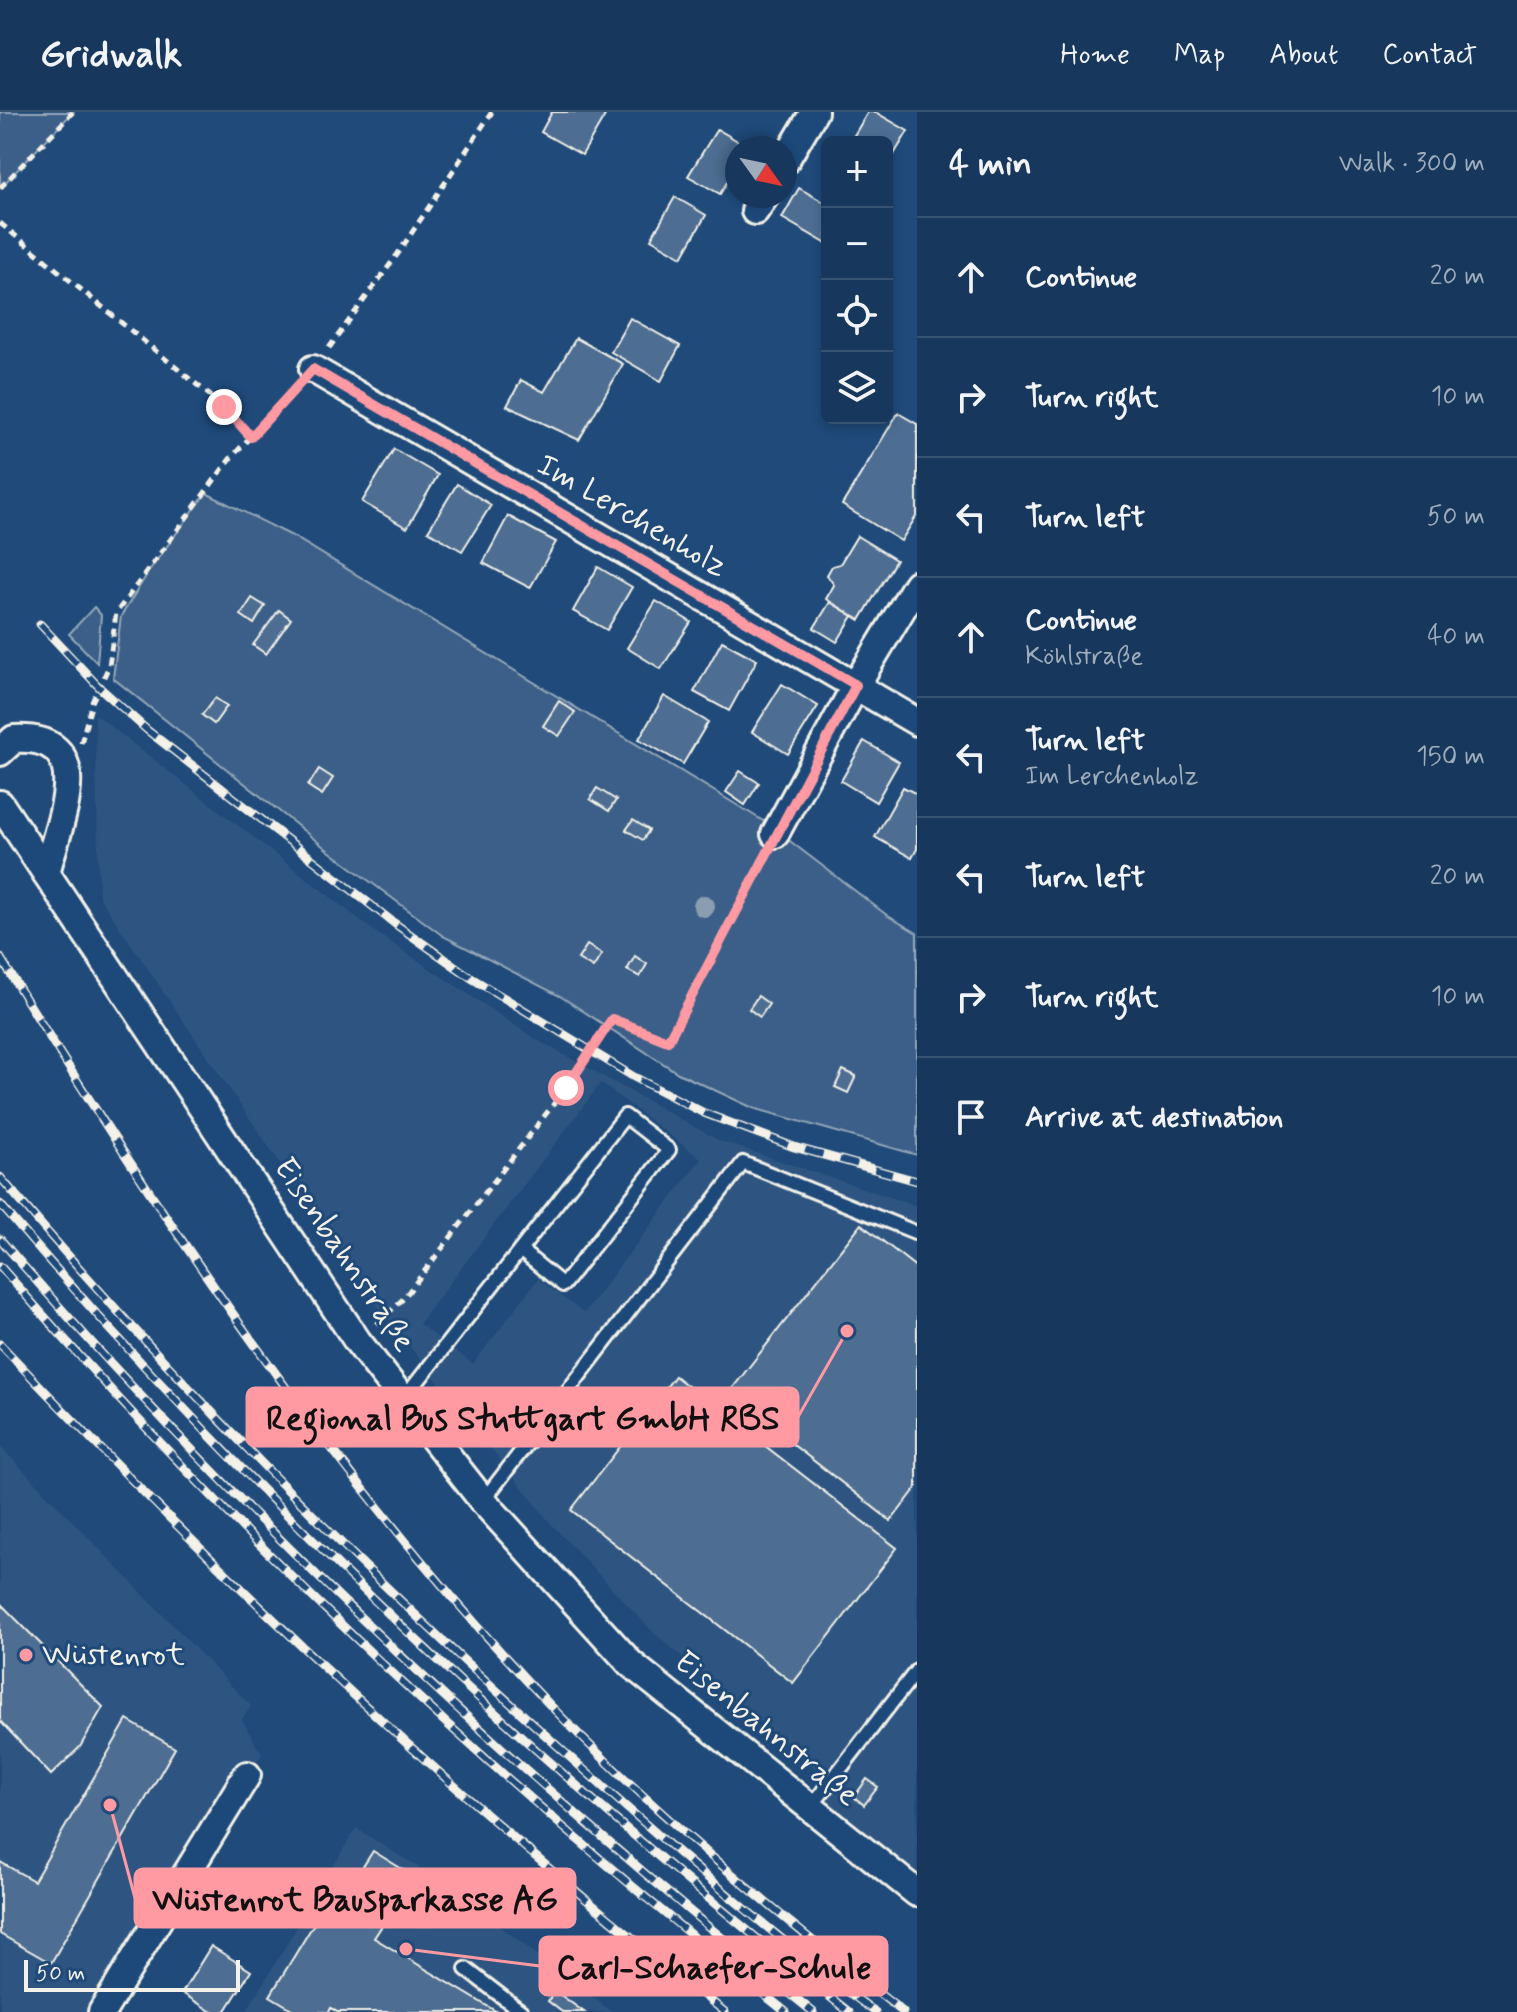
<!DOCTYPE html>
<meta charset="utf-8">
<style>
:root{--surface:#17385c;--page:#203f62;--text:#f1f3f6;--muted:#9eacbb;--line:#365272}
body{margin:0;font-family:Mynerve,sans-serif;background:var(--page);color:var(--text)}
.controls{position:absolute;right:24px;top:24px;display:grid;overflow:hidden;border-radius:12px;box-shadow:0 4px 12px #0003}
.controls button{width:72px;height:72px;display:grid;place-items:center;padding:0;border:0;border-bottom:2px solid var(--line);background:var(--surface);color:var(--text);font:40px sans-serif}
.compass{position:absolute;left:725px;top:24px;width:72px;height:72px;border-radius:50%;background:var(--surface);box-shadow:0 4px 12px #0003;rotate:123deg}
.scale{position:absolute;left:24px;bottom:20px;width:216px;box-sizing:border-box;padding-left:8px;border:4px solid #f4f1e8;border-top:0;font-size:22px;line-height:28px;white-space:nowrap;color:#f4f1e8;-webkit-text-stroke:6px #1f4a7a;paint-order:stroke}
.stop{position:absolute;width:24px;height:24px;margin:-18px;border:6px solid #ff9aa2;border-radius:50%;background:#fff}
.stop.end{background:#ff9aa2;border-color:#fff;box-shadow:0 2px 8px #0008}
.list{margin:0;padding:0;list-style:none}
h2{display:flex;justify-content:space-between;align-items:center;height:104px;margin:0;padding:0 32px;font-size:34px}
h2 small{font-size:26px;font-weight:400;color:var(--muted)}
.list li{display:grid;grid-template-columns:52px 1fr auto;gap:24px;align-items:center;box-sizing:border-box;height:120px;padding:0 32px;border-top:2px solid var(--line)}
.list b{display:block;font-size:30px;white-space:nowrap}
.list p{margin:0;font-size:26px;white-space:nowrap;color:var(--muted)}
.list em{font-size:26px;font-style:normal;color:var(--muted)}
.icon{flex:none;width:44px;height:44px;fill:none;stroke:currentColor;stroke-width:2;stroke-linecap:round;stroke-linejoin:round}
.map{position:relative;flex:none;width:917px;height:1900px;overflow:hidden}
header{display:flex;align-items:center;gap:48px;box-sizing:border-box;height:112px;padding:0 40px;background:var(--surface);border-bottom:2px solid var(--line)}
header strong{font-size:38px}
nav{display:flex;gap:44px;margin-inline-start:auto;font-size:28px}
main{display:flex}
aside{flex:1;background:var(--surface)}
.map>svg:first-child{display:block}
</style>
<header>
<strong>Gridwalk</strong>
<nav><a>Home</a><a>Map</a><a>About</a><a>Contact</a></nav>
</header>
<main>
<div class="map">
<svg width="917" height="1900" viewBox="0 0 917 1900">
<rect width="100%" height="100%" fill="#1f4a7a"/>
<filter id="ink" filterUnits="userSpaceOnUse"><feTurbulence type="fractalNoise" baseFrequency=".0125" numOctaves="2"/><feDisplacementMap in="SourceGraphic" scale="16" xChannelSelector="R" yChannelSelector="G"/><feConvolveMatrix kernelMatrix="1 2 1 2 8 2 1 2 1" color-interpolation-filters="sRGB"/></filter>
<g filter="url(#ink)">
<g fill="#2d5581" fill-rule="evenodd">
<path d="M95,602L378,822L534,926L720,1029L917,1094V1764L832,1699L816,1657L655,1522L552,1413L375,1191L99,785ZM601,971L701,1047L584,1201L538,1167L473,1252L419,1212Z"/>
<polygon points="0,1334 251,1594 242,1608 262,1642 102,1900 0,1900"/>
<polygon points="356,1716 446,1773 612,1900 246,1900"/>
</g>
<g fill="#3a5f88" stroke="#97a8b8" stroke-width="2">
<polygon points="0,0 73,0 0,76"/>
<polygon points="206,381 294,425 765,710 888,804 917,821 917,1043 753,996 678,961 560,884 443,824 329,739 113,566 121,504 151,456"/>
<polygon points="94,495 101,503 97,551 69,522"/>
</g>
<g fill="#4d6e92" stroke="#f4f1e8" stroke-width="2">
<polygon points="552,0 607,0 582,43 541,20"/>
<polygon points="868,0 875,0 908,19 887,54 887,30 850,30"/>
<polygon points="717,17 748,35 737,36 737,54 720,82 688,64"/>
<polygon points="799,76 827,92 827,132 782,106"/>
<polygon points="675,85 706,103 682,145 651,127"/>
<polygon points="630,206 680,234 661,269 611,240"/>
<polygon points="576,226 623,252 579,328 507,294 521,268 544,280"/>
<polygon points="898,301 917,312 917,403 901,429 842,393"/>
<polygon points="394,337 438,363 407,416 362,390"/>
<polygon points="457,372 491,393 462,439 428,419"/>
<polygon points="508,404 556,430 530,476 483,451"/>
<polygon points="857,424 896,448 860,508 826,487 834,473 827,463 832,454 840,452"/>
<polygon points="598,455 632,475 607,518 573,499"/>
<polygon points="252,486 265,494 254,512 241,503"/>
<polygon points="656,489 691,510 661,557 627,536"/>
<polygon points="830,490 853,504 837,530 814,516"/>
<polygon points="279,498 291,507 266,542 253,533"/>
<polygon points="722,529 757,548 729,599 694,580"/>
<polygon points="782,572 818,594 788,642 752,620"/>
<polygon points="664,584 708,610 683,652 639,627"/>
<polygon points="215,586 227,594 214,612 202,603"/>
<polygon points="559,589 575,600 559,624 543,614"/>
<polygon points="864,629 899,650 876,690 841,669"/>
<polygon points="319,657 333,666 322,683 308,674"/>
<polygon points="740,659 759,671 745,693 726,680"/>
<polygon points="903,675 917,682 917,737 912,746 875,725"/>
<polygon points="597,676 616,688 609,699 590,687"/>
<polygon points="633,708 649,718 643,728 626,718"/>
<polygon points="587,833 602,842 593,856 578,847"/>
<polygon points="635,844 647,852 640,865 627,858"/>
<polygon points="758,884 769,892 760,905 749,897"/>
<polygon points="843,958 856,964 848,981 835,975"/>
<polygon points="861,1112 917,1156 917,1375 891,1409 728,1282"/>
<polygon points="675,1264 897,1436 793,1571 571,1398"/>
<polygon points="0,1491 103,1595 80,1635 51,1663 0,1609"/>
<polygon points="127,1608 175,1636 51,1851 0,1822 0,1750 34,1769"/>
<polygon points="867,1667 878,1675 864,1693 854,1685"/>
<polygon points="373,1739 444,1783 425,1813 395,1794 398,1789 357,1764"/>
<polygon points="332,1782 383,1812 374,1826 497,1900 337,1900 331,1896 329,1900 297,1900 270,1884"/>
<polygon points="211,1834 251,1859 225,1900 212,1900 182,1881"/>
<polygon points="555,1879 584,1900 562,1900 548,1889"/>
</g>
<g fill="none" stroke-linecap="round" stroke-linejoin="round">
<defs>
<g id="lane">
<polyline points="403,1288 625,1004 669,1038 563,1173 520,1138"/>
<polyline points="483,1389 743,1051 917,1121"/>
<polyline points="810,1696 917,1558"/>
<polyline points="466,1857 522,1900"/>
</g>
<g id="street">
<polyline points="785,49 814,0"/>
<polyline points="755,99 765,84"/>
<polyline points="313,257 917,610"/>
<path d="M0,640L14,627C101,622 58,712 46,761"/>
<polyline points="0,692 358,1230 483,1389 631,1552 917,1781"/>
<polyline points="775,722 856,573 917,472"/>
<polyline points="102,1900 247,1663"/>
</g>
</defs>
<use href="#lane" stroke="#f4f1e8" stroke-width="18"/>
<use href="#street" stroke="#f4f1e8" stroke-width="32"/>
<g stroke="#f4f1e8" stroke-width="5" stroke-dasharray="8 6" stroke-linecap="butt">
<polyline points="0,76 73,0"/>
<polyline points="0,111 224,295 251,325"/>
<polyline points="329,236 397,143 492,0"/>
<polyline points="81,631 92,590 109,554 116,501 230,347 297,274"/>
<polyline points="377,1212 403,1187 566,976 612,907 668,929 764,744"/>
</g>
<use href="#lane" stroke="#1f4a7a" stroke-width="12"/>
<use href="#street" stroke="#1f4a7a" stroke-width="26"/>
<defs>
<g id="rail">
<polyline points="40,512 99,575 147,618 394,811 473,867 634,965 704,1001 794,1035 917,1069"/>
<path d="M0,845C156,1099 325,1352 529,1571C642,1692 773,1799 903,1900"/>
<path d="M0,1065C173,1269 363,1460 562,1638C663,1729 766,1818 875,1900"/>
<path d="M0,1092C254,1390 542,1658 849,1900"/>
<path d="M0,1127C244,1411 521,1666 813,1900"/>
<path d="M0,1154C236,1427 504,1676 786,1900"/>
<path d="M0,1232C226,1471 466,1697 725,1900"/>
</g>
</defs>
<use href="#rail" stroke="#f4f1e8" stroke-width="9"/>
<use href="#rail" stroke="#1f4a7a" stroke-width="6" stroke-dasharray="18" stroke-linecap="butt"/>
</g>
<circle fill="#8a9eb1" cx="704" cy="794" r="11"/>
</g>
<g fill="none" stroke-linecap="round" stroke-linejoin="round" filter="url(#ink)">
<polyline stroke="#ff9aa2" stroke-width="10" points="224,295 251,325 313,257 856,573 668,929 612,907 566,976"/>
</g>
<circle fill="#ff9aa2" stroke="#1f4a7a" stroke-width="3" cx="26" cy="1543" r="8"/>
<g text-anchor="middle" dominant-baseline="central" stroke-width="6" stroke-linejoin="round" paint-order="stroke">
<g font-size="32" fill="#f4f1e8" stroke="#1f4a7a">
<text transform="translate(632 404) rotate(30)">Im Lerchenholz</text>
<text transform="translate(344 1143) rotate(56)">Eisenbahnstraße</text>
<text transform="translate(766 1617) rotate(39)">Eisenbahnstraße</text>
</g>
<g font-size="32" fill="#f4f1e8" stroke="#1f4a7a" text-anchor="start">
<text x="42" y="1543">Wüstenrot</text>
</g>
</g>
<path fill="none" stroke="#ff9aa2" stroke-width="3" d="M847 1219L798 1305M110 1693L135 1786M406 1837L540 1854"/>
<g fill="#ff9aa2" stroke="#1f4a7a" stroke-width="3">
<circle cx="847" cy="1219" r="8"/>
<circle cx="110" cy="1693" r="8"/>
<circle cx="406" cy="1837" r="8"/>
</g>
<g fill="#ff9aa2" stroke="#ff9aa2" stroke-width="3">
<rect x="247" y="1276" width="551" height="58" rx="8"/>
<rect x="135" y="1757" width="440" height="58" rx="8"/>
<rect x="540" y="1825" width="347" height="58" rx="8"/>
</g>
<g font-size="34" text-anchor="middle" font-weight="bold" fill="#111">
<text x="523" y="1317">Regional Bus Stuttgart GmbH RBS</text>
<text x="355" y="1798">Wüstenrot Bausparkasse AG</text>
<text x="714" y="1866">Carl-Schaefer-Schule</text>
</g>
</svg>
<div class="controls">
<button>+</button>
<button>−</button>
<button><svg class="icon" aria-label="locate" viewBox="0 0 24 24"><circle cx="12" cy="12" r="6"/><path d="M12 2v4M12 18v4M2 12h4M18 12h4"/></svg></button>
<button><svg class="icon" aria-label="layers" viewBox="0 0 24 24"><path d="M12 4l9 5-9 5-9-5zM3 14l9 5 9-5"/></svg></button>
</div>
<svg class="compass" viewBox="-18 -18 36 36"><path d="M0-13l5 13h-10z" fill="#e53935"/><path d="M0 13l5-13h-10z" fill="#9eacbb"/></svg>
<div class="scale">50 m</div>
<div class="stop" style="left:566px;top:976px"></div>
<div class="stop end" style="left:224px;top:295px"></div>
</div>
<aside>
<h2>4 min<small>Walk · 300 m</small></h2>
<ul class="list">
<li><svg class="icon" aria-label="ahead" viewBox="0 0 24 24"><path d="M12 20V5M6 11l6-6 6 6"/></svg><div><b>Continue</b></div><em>20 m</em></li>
<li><svg class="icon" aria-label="right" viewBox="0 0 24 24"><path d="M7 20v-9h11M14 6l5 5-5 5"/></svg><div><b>Turn right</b></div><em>10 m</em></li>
<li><svg class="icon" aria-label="left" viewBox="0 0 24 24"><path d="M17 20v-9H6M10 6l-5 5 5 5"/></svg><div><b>Turn left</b></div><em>50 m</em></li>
<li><svg class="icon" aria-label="ahead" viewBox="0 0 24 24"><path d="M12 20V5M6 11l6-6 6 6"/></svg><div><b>Continue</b><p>Köhlstraße</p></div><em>40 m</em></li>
<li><svg class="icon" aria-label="left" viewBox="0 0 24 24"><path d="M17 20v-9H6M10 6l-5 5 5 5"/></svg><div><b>Turn left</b><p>Im Lerchenholz</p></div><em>150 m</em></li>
<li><svg class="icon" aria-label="left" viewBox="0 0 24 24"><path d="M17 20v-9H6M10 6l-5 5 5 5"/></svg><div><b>Turn left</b></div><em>20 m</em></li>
<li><svg class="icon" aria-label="right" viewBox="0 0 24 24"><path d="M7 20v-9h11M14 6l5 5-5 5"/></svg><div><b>Turn right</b></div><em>10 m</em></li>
<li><svg class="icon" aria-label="arrive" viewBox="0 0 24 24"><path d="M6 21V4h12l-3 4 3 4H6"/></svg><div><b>Arrive at destination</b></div></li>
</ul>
</aside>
</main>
